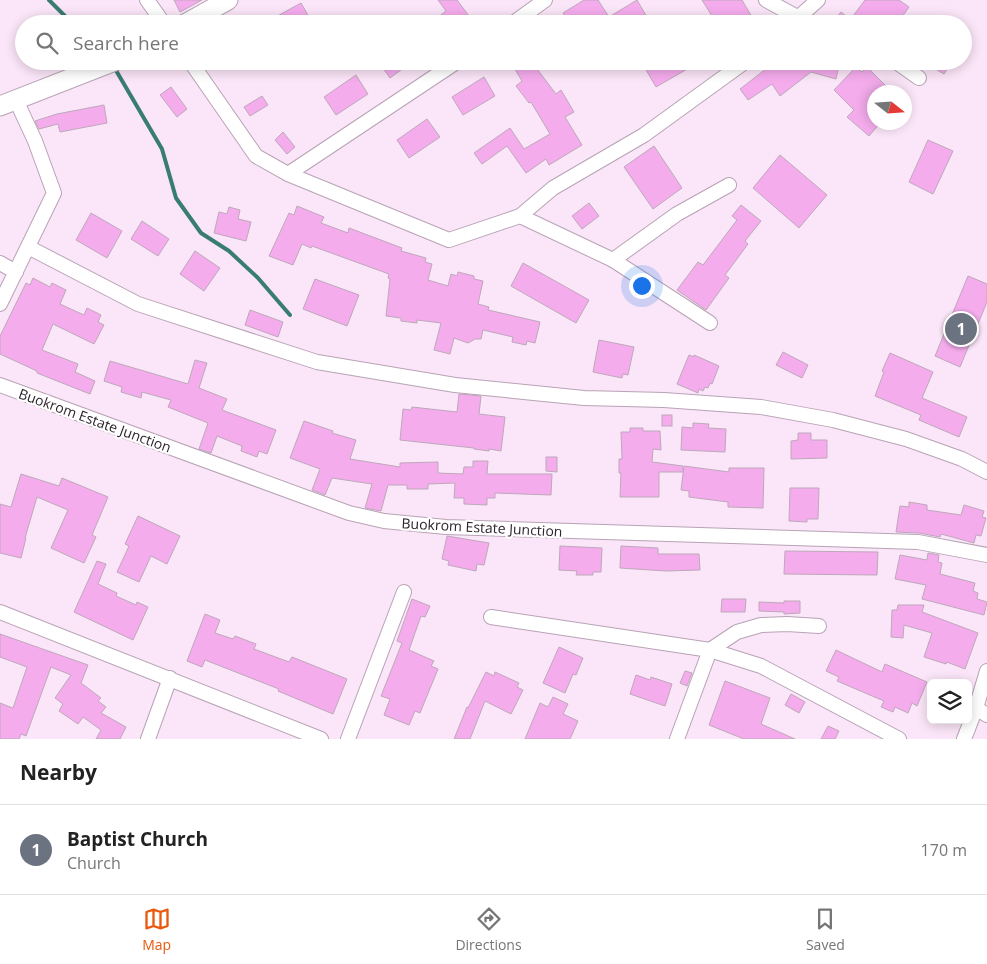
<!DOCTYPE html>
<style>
:root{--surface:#fff;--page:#f6f6f6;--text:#222;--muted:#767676;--line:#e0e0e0;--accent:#ea580c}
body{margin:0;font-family:"Open Sans",sans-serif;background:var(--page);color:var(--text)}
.controls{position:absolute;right:15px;bottom:15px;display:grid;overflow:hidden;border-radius:8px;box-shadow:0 2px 12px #0003}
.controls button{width:45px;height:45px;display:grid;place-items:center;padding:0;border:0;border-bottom:1px solid var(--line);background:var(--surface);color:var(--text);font:25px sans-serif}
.compass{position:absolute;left:867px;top:85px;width:45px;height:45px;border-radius:50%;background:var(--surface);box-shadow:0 2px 12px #0003;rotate:107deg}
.you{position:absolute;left:641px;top:285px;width:18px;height:18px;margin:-12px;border:4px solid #fff;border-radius:50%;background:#1a73e8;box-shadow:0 0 0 8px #1a73e833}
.badge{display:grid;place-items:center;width:32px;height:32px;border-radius:50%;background:var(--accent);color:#fff;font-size:16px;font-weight:700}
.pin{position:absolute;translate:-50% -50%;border:2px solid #fff;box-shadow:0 1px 5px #0006}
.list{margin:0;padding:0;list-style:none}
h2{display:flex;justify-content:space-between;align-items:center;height:65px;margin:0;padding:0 20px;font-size:21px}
h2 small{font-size:16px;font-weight:400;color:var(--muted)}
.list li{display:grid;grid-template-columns:32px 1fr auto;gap:15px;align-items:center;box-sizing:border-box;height:90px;padding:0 20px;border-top:1px solid var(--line)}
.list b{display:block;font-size:19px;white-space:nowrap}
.list p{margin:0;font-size:16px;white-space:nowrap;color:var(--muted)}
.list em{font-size:16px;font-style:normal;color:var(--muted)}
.icon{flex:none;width:28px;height:28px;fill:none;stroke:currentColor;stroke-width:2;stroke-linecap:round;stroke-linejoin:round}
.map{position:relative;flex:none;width:987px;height:739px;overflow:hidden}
.search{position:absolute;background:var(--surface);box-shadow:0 2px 12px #0003;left:15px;right:15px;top:15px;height:55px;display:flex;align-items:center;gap:12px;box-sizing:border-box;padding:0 18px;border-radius:28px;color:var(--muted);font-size:19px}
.sheet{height:155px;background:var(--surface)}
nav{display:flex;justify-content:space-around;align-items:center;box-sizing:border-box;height:70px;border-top:1px solid var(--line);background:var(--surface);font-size:14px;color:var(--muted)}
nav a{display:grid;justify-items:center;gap:2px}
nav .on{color:var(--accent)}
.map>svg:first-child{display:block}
</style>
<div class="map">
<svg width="987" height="739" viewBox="0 0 987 739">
<rect width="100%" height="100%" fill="#fbe5f8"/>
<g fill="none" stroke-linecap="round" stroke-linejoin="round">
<g stroke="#387c74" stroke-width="4">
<polyline points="49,0 73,24"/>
<polyline points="114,67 162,149 176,198 201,233 229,251 258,278 290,315"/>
</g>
</g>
<g fill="#f5aced" stroke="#bda8ba">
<polygon points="174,0 202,0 180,12"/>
<polygon points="438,0 457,0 475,24 429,24 446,11"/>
<polygon points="584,0 598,0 609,17 637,0 651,24 570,24 563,13"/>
<polygon points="702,0 742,0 756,24 717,24"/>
<polygon points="865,0 899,0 909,7 897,24 864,24 853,16"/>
<polygon points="301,3 313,24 263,24"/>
<polygon points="841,12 856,24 832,24"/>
<polygon points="378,61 413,61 390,78"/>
<polygon points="510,61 531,61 556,94 561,90 574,112 565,117 582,145 549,165 546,159 526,173 507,146 482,164 474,153 510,128 524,149 550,134 531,102 529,103 516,86 522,81"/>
<polygon points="645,61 685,61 689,68 656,87 645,68 648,66"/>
<polygon points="768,61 840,61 836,79 811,72 780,96 772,84 748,100 740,89 771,65"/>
<polygon points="922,61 952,61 944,74"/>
<polygon points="856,67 862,72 867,67 892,92 874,92 874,122 881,122 869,136 847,117 854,110 834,90"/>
<polygon points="356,75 368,94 336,115 324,97"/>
<polygon points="484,77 495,96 463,115 452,97"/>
<polygon points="171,87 187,109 177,117 160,95"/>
<polygon points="262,96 268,105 250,116 244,107"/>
<polygon points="104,105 107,123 60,132 58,124 39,129 35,121 57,114"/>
<polygon points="427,119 440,137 409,158 397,140"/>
<polygon points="283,132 295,147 287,154 275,140"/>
<polygon points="928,140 953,151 933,194 909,182"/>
<polygon points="654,146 682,188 653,209 624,167"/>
<polygon points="780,155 827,195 799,228 753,188"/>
<polygon points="589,203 599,216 582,229 572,216"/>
<polygon points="741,205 761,221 745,241 748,244 725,275 729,278 706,310 677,290 698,262 703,265 737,220 732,216"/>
<polygon points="297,206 324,217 321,223 348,233 349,228 402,248 401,251 426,258 425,262 432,264 428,280 448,286 451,274 457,276 458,272 474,276 474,279 483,281 478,304 489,307 488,310 540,322 535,343 527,341 526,345 512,342 513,337 483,330 481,339 475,339 468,343 454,338 450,354 434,350 441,323 417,320 417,323 401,321 401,318 386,316 390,279 388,278 389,274 312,246 311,248 302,244 293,265 269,256 289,213 294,215"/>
<polygon points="229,207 240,210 238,219 251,222 246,241 214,233 219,212 227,214"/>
<polygon points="91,213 122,231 107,258 76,240"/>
<polygon points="142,221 169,239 158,256 131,239"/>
<polygon points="195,251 220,268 204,291 180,274"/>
<polygon points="523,263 589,300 576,323 511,286"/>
<polygon points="968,276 987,284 987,302 960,367 935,356"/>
<polygon points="33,278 50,287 52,283 66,290 60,304 84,315 87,308 101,315 98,322 104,325 94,344 53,324 42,350 78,364 75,372 95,381 90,394 37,373 37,371 0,354 0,336 26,283 30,285"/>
<polygon points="315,279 359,295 347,326 303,309"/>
<polygon points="250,310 283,322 278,337 245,325"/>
<polygon points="599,340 634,347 628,375 623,374 622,378 593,372"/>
<polygon points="783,352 808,365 802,378 776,365"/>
<polygon points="890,353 933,372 922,398 967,417 959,437 919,420 921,415 875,396 884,372 882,371"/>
<polygon points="689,355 694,357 694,355 719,366 712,384 710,383 708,388 705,387 703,391 699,389 698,393 677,384"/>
<polygon points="195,360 207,363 199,388 227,399 222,410 276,430 267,454 259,451 257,457 241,451 242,446 217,436 211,453 199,449 208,423 168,407 171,400 142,392 141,398 121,392 122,387 104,381 110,361 188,384"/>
<polygon points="459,394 481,396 479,414 505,417 501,451 489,449 489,451 474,449 474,448 400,440 403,409 411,410 412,407 457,412"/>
<rect x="662" y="415" width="10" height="11"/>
<polygon points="304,421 333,431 332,433 356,440 350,459 400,467 400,463 438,462 438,473 463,474 464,467 473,467 473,461 488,461 487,474 552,474 551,495 495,493 495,498 487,498 487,505 464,504 464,498 454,498 455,483 428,484 428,489 407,489 407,485 388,485 381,511 365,508 372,484 332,478 325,495 312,490 320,469 290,458"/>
<polygon points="693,423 709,424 708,428 726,429 725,452 681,450 682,427 693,428"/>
<polygon points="630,428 643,428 643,431 660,431 661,450 653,449 652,462 683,466 683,472 659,472 659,497 620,497 621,473 619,473 619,459 622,459 621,432 630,432"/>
<polygon points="798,433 811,433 811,440 827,440 827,458 791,459 791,441 798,440"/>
<polygon points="546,457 557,457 557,472 546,471"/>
<polygon points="684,466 729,472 729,468 764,468 763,508 728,507 728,502 689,497 689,491 681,490"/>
<polygon points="21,474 59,486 62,478 108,497 92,535 96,537 84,563 51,548 68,510 37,497 25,538 26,538 21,558 0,553 0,504 11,507"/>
<polygon points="790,488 819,488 818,519 807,519 807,522 789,521"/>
<polygon points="909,502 927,505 927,510 961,515 964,505 984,511 982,517 986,518 981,536 976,535 974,543 941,534 940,537 919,533 896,532 900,506 909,507"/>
<polygon points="138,516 180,536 167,564 151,556 139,582 117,572 129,546 125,544"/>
<polygon points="447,536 489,543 484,565 477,564 476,571 448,565 449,561 442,559"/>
<polygon points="560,546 602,548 601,572 593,572 593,575 576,575 577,571 559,570"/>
<polygon points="621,546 658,548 658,554 699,554 700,570 666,571 620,568"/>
<polygon points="785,551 878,552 877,575 784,574"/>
<polygon points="928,553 939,555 938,562 942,563 940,574 975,583 973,591 978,593 977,599 987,602 984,615 922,599 926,585 895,579 900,555 927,560"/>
<polygon points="97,561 106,564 98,584 117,593 116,596 136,605 137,602 148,607 133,640 74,612"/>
<polygon points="412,599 430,606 425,617 421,616 409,650 434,661 431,666 438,669 420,713 415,711 409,725 384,715 390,699 381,696 402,643 397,641"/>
<polygon points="722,599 746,599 745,612 721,612"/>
<polygon points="784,601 800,601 800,613 784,614 784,612 759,611 759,602 784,603"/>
<polygon points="898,605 924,605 922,612 978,633 965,669 947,662 946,664 924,657 932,633 904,625 903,638 891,637 892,610 897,610"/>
<polygon points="205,614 220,620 215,633 233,639 235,636 256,644 254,649 289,662 292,657 347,679 333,714 278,691 279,689 205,660 202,667 187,661"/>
<polygon points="0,634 88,665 81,683 101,698 98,701 106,707 101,713 126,727 120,739 96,739 101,730 83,717 78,724 59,711 63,704 55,698 71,675 51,667 26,736 21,734 19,739 0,739 0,703 13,708 27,667 0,657"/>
<polygon points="559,647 583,658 576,675 573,674 565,693 543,683"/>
<polygon points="836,650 882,672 885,664 927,682 917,706 912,703 908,713 895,707 893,712 881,707 884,701 837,681 839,677 826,671"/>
<polygon points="685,671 692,673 687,686 680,683"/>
<polygon points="486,672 494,676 495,672 519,683 517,687 523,690 511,714 485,701 470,739 454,739 467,707 468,708"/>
<polygon points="636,675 650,680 651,677 672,684 665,706 630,694"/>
<polygon points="725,681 770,698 761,724 795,739 744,739 709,725"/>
<polygon points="791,694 805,702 799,713 785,705"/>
<polygon points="553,697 568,704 563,714 578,721 570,739 525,739 540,703 548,707"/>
<polygon points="828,726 839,731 835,739 821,739"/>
</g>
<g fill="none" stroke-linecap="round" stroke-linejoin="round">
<defs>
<g id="street">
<polyline points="147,0 164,24"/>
<polyline points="766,0 799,18 816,24"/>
<polyline points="792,23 818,0"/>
<polyline points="512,24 545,0"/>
<polyline points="190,61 256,156 288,174 449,240 520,216 553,188 644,135 746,61"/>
<polyline points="895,61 919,78"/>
<polyline points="288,174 458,61"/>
<polyline points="520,216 613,260 710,323"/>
<polyline points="28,247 138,304 317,362 455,385 584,398 664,400 761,407 833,420 906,439 962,459 987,472"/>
<polyline points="613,260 677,214 729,185"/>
<polyline points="0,263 16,272"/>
<polyline points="0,304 54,193 35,141 16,100"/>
<polyline points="0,385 349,513 384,521 446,527 918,542 987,555"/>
<polyline points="0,612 321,739"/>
<polyline points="491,617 710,650 761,666 899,739"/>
<polyline points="976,708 987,715"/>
<polyline points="148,739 170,678"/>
<polyline points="348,739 404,592"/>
<polyline points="677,739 710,650 737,632 761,625 787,624 819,626"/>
<polyline points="964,739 976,708 987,671"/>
</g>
<g id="secondary">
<polyline points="185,24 228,0"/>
<polyline points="0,106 115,61"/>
</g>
</defs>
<use href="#street" stroke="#b8a3b5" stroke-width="16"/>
<use href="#secondary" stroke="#b8a3b5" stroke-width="21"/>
<use href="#street" stroke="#fff" stroke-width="14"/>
<use href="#secondary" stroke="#fff" stroke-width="19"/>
</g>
<g text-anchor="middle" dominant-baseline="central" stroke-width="4.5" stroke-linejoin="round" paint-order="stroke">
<g font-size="14" fill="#2c242b" stroke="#fff">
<text transform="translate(95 420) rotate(20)">Buokrom Estate Junction</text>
<text transform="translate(482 527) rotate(3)">Buokrom Estate Junction</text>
</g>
</g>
</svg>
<div class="controls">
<button><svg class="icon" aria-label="layers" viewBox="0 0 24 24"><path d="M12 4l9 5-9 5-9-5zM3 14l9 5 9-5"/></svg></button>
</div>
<svg class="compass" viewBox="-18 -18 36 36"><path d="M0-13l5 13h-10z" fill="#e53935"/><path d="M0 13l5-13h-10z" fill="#767676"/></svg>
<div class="you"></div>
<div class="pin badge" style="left:961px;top:329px;background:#6b7280">1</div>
<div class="search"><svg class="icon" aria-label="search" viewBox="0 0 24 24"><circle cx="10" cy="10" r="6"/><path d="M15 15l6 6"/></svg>Search here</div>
</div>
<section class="sheet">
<h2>Nearby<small></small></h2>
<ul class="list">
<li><span class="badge" style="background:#6b7280">1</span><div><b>Baptist Church</b><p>Church</p></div><em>170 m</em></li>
</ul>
</section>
<nav>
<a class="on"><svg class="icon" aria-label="map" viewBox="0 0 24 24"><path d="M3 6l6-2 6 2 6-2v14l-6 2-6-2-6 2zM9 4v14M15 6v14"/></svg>Map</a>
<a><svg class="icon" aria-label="directions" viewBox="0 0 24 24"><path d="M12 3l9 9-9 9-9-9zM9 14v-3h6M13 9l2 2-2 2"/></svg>Directions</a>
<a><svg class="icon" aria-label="saved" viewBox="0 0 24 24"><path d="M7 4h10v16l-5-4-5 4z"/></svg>Saved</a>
</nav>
